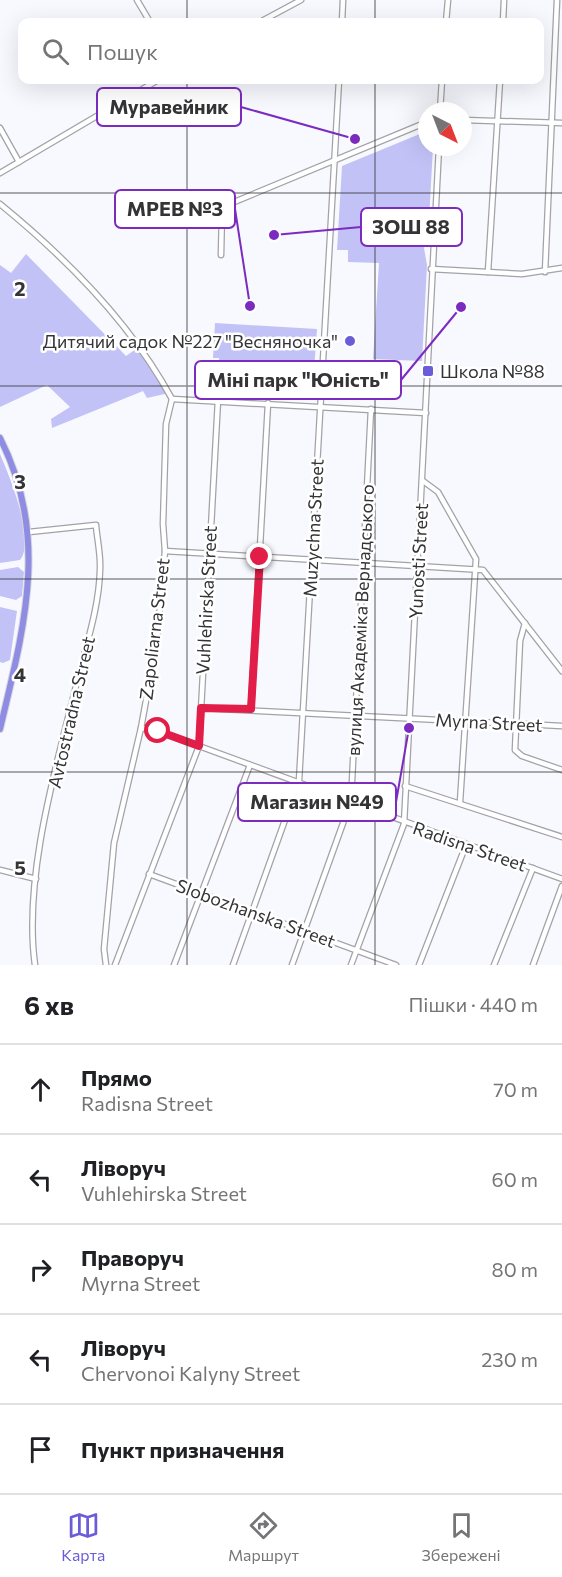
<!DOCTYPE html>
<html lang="uk">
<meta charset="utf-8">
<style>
:root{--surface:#fff;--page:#f2f2f2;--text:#202124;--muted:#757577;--line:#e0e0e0;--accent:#6b5dd7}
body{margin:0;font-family:Commissioner,sans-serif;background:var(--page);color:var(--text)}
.compass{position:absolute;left:418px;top:102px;width:54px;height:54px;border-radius:50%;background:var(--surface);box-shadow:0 6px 24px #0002;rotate:138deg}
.stop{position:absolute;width:18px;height:18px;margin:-14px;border:4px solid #e11d48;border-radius:50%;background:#fff}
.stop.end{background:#e11d48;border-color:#fff;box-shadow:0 2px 6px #0008}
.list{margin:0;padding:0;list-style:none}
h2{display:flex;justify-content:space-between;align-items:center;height:78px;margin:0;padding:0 24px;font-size:26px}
h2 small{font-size:20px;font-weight:400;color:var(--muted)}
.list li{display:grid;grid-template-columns:39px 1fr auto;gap:18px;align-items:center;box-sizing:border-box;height:90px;padding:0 24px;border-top:2px solid var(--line)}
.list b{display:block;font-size:22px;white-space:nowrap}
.list p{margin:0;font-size:20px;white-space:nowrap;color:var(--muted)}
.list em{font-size:20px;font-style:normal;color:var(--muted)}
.icon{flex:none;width:33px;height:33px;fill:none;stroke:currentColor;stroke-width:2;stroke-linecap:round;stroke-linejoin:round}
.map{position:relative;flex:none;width:562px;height:965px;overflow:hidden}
.search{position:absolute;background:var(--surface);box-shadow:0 6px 24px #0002;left:18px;right:18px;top:18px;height:66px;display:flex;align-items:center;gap:15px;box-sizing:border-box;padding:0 21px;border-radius:12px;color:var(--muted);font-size:22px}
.sheet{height:528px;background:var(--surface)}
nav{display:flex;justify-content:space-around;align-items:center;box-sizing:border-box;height:84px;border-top:2px solid var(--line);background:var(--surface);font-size:16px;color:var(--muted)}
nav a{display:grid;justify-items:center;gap:3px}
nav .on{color:var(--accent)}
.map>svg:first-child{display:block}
</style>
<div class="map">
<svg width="562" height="965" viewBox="0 0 562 965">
<rect width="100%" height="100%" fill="#f8f9ff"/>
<g fill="#c2c2f7">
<polygon points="427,131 427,147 433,147 428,238 424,248 427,265 422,361 373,359 379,263 348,262 348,250 337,250 342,166"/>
<polygon points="26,254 126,356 139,347 169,393 147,398 143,391 52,428 51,419 70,407 47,385 0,407 0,265 11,273"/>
<polygon points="215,323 317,329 312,399 217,393 219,358 213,358"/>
<path d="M0,454C9,475 36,540 20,560L0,563Z"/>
<polygon points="18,567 24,572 22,596 16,600 0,596 0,570"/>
<polygon points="0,607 17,611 10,660 3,663 0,662"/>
</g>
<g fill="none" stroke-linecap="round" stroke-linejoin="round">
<defs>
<g id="minor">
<polyline points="137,0 150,22"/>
<polyline points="260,22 301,0"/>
<polyline points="342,22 343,0"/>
<polyline points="446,22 448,0"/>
<polyline points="503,22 504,0"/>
<polyline points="440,111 442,80"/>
<polyline points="463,120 562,123"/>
<polyline points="0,128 19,162"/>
<polyline points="0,173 158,80"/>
<path d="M0,204C65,257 132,325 172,399"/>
<polyline points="221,255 222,210 227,205 427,122"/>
<polyline points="431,269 522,274 562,268"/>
<polyline points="488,272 500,80"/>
<polyline points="545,272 557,0"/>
<polyline points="172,399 426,413"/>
<polyline points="423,481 438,492 476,559 460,802"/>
<path d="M29,532L96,525C97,539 101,555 100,570C99,608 86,645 77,682C56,767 23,878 35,965"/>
<polyline points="165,551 483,570 562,671"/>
<polyline points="525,623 520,641 515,750 522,756 562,770"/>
<polyline points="201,708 562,726"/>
<polyline points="251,709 268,403"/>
<polyline points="141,728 158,731 562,879"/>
<polyline points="405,786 562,837"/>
<polyline points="0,870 36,879"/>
<polyline points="149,874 396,965"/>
<polyline points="106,965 104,949 114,843 141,728 157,640 165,551 163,524 166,424 172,399"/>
<polyline points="115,965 199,746 218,400"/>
<polyline points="174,965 250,765"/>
<polyline points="233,965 299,781 339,80"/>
<polyline points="292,965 351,801 371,409"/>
<polyline points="351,965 404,824 439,147"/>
<polyline points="419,965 466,845"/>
<polyline points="494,965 533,868"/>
<polyline points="533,965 562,886"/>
</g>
<path id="highway" d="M0,438C50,536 24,628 0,729"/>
</defs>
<use href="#minor" stroke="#a2a2a8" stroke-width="7"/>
<use href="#highway" stroke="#d6d6d7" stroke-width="8"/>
<use href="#minor" stroke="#fff" stroke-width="4.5"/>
<use href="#highway" stroke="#8f8ce3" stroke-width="6"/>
</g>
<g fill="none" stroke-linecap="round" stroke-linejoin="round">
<polyline stroke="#e11d48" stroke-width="8" points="158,731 199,746 201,708 251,709 260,557"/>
</g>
<path fill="none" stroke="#343437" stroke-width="1.5" stroke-opacity="0.55" d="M187,0V22M375,0V22M187,80V965M375,80V965M0,193H562M0,386H562M0,579H562M0,772H562"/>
<g fill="#6b5dd7" stroke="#fff" stroke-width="2">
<circle cx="350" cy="341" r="6"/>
<rect x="422" y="365" width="12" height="12" rx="3"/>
</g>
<g text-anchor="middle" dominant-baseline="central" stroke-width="5" stroke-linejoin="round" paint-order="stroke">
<g font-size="18" fill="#343437" stroke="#fff" text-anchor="end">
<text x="338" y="341">Дитячий садок №227 "Весняночка"</text>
<text x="440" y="371" text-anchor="start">Школа №88</text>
</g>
<g font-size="18" fill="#343437" stroke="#fff">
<text transform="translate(313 528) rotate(-87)">Muzychna Street</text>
<text transform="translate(418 561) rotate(-87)">Yunosti Street</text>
<text transform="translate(206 600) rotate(-87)">Vuhlehirska Street</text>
<text transform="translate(360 620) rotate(-87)">вулиця Академіка Вернадського</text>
<text transform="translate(154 629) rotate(-83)">Zapoliarna Street</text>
<text transform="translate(71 712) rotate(-77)">Avtostradna Street</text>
<text transform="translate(489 722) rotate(3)">Myrna Street</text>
<text transform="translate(470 846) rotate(19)">Radisna Street</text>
<text transform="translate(256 913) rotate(20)">Slobozhanska Street</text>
</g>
</g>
<g font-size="20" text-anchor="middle" font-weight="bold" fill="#343437" stroke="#fff" stroke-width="5" stroke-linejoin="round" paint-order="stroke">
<text x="20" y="296">2</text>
<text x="20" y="489">3</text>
<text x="20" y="682">4</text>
<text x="20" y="875">5</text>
</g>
<path fill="none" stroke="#7b2cbf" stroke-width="2" d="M355 139L241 107M250 306L235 209M274 235L361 227M461 307L401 380M409 728L396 802"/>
<g fill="#7b2cbf" stroke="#fff" stroke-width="2">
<circle cx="355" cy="139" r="6"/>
<circle cx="250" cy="306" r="6"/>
<circle cx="274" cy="235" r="6"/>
<circle cx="461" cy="307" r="6"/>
<circle cx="409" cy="728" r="6"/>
</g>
<g fill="#fff" stroke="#7b2cbf" stroke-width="2">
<rect x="97" y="88" width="144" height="38" rx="6"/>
<rect x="115" y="190" width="120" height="38" rx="6"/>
<rect x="361" y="208" width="101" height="38" rx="6"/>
<rect x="195" y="361" width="206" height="38" rx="6"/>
<rect x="238" y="783" width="158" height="38" rx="6"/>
</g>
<g font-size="20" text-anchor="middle" font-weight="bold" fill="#343437">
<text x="169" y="114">Муравейник</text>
<text x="175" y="216">МРЕВ №3</text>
<text x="411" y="234">ЗОШ 88</text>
<text x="298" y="387">Міні парк "Юність"</text>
<text x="317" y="809">Магазин №49</text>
</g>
</svg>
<svg class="compass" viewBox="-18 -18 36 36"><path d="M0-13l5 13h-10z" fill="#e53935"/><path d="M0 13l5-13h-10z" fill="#757577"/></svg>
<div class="stop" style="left:158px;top:731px"></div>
<div class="stop end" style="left:260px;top:557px"></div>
<div class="search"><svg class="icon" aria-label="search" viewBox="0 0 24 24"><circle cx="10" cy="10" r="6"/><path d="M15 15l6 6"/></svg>Пошук</div>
</div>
<section class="sheet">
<h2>6 хв<small>Пішки · 440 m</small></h2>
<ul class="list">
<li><svg class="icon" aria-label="ahead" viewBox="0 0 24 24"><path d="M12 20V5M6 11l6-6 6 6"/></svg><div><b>Прямо</b><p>Radisna Street</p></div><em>70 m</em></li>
<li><svg class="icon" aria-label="left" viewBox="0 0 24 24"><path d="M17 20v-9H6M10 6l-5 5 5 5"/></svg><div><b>Ліворуч</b><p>Vuhlehirska Street</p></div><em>60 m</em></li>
<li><svg class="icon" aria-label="right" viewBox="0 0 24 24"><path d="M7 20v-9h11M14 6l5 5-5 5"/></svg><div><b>Праворуч</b><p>Myrna Street</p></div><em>80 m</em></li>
<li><svg class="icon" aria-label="left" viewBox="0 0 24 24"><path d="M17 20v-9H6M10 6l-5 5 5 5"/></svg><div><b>Ліворуч</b><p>Chervonoi Kalyny Street</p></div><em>230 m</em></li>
<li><svg class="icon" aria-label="arrive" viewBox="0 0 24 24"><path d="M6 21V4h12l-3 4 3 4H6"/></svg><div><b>Пункт призначення</b></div></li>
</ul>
</section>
<nav>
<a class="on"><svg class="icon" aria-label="map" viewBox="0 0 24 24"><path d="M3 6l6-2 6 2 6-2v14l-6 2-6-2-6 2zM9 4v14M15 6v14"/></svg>Карта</a>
<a><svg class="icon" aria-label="directions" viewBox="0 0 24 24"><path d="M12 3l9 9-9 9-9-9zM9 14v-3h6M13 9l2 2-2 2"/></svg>Маршрут</a>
<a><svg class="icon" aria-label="saved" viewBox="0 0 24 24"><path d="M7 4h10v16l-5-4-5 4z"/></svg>Збережені</a>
</nav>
